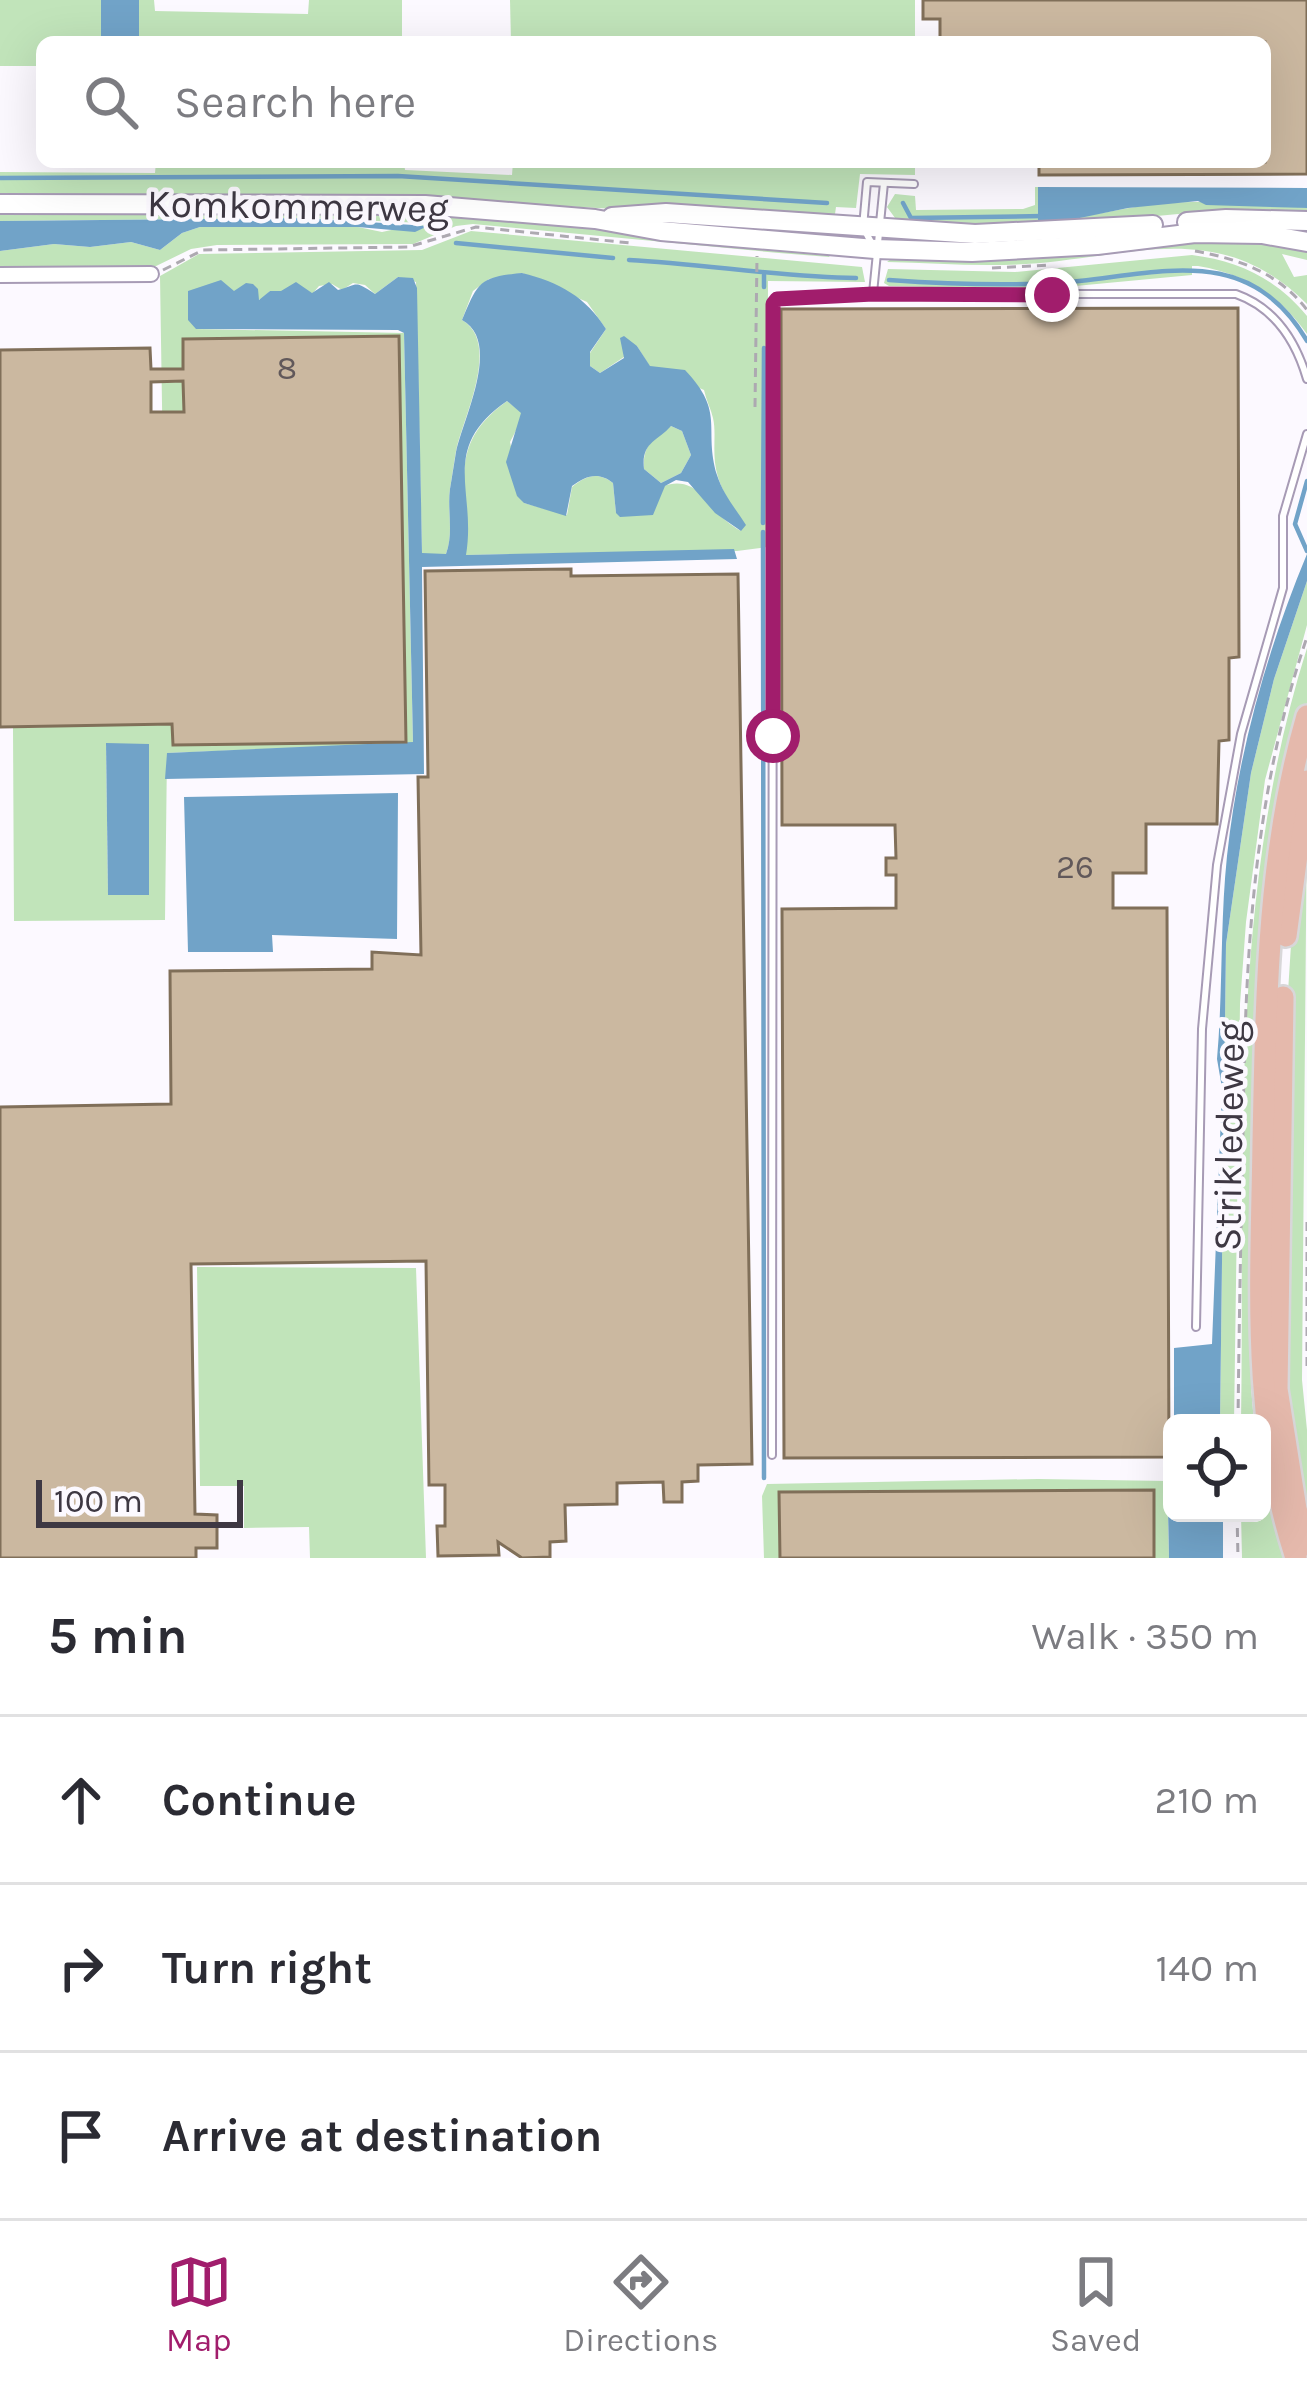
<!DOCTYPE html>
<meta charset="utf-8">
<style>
:root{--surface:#fff;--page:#f2f2f3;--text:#2b2b33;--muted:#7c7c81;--line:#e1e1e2;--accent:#a11d6c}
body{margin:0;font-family:Karla,sans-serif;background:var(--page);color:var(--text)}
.controls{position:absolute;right:36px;bottom:36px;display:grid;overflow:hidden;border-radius:18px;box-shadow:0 12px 48px #0002}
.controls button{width:108px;height:108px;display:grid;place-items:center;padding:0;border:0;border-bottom:3px solid var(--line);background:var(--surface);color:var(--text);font:60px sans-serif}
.scale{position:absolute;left:36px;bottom:30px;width:207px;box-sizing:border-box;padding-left:12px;border:6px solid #3e3843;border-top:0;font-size:33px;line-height:42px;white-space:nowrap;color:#3e3843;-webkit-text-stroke:9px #fcf9ff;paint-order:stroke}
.stop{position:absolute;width:36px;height:36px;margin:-27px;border:9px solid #a11d6c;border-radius:50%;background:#fff}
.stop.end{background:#a11d6c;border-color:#fff;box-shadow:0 3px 12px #0008}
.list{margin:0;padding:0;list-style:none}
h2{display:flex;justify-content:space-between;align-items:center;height:156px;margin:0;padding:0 48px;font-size:51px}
h2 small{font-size:39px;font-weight:400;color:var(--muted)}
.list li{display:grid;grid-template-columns:78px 1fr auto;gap:36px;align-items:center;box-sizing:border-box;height:168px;padding:0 48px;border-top:3px solid var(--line)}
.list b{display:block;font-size:45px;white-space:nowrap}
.list em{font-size:39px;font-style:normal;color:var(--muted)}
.icon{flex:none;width:66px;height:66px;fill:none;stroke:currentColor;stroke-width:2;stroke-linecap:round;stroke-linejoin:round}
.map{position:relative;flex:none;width:1307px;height:1558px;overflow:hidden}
.search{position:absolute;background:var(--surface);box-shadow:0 12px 48px #0002;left:36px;right:36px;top:36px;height:132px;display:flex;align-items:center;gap:30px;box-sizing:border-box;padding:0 42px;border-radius:18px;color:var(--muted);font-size:45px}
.sheet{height:660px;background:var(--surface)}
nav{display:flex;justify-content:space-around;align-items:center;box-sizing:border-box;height:168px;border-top:3px solid var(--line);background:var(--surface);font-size:33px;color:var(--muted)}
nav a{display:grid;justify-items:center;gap:6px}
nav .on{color:var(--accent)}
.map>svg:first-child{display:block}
</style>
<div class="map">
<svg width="1307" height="1558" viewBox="0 0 1307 1558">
<rect width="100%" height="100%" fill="#fcf9ff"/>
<g fill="#c1e4ba" fill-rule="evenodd">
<polygon points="0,0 101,0 101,42 42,42 42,66 0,66"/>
<polygon points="139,0 154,0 155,11 308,14 309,0 402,0 402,42 139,42"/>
<polygon points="510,0 915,0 915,42 511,42"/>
<polygon points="156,162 404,162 405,170 512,175 513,162 915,162 915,175 860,174 856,208 836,207 834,221 362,195 0,196 0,172 155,173"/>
<path d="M1035,187H1038V219C1080,221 1116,208 1157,204C1207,199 1257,203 1307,208V217L1189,213L1004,230L898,222L887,207L895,194L915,196L916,210L1023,209L1035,205Z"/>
<polygon points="311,209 560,223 832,253 829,257 779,253 473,224 456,226 413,244 217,245 191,249 150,269 10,266 0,269 0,251 54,244 90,247 131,242 160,250 182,233 200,227 358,227 382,232 424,223 308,218 0,221 0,213"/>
<path d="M471,231L862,267L865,282L768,281L767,547L737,551L465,555C472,490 442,448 507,401L521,412V421L510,442L524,503L567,515L572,487C586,476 597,471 613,483L616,513C649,495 676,465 706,499C717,512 726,523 741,531C736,510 724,497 718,477C711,454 717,435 713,418C711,409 706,400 704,390L650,367L637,346L623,344L624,357L600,373L590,366V353L606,329L587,302L522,273L489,279L473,291L462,320C502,343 462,420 456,451C454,463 452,476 450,489C447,510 454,532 446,554H422L416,282L398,277L375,294L365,285L353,283L342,290L332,284L319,286L313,293L270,291L261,300L234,291L196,329L404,333L413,743L167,753L165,920L14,921L13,728L167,724L160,276L199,254L422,250ZM106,743L149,894L148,895L108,894Z"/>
<path d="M1221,236L1307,247V260L1282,254L1294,277L1307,275V304C1219,217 1135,257 1026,264C980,267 933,263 887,262L896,255Z"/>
<path d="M1192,255C1239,261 1277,279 1307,316V334C1279,295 1246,274 1198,266H1192V275L1033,290L889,286L884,283L888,269L1015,272Z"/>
<path d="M671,426L682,431L691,455L681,473L661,483L644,469C642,446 653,437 671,426Z"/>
<polygon points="1307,581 1307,625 1265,780 1246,922 1240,1004 1234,1423 1220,1423 1226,944 1251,773 1274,679"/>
<path d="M1307,648V706L1283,804L1251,1386L1254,1423H1241C1245,1165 1228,897 1307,648Z"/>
<polygon points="1307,810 1302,1380 1307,1430 1307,1530 1285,1433 1287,1008 1292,929"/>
<polygon points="197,1267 416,1268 426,1558 310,1558 309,1527 244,1528 244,1486 200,1486"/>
<polygon points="1262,1450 1290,1558 1242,1558 1241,1513 1262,1513"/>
<polygon points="1038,1479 1167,1481 1169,1558 764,1558 762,1496 767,1484"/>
</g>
<g fill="#71a3c8" fill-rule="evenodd">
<rect x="101" y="0" width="38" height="42"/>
<polygon points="1038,187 1307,188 1307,208 1206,205 1198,201 1128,208 1070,220 1038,220"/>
<polygon points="308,218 428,226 415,232 358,227 200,227 182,233 160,250 131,242 90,247 54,244 0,251 0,221"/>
<path d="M522,273C559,282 586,297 606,329L590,352V366L600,373L624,358L620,338L624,336L637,346L650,366L685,370C726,413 703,428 717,475C723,494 735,508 746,525L741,531L715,513L688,482L676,480L665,486L653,515L620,517L616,513L613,483C598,471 586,476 572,486L566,516L524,503L517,496L506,462L521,413L507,401C438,449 477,490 466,555L734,549L737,559L422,567L424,774L165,779L167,753L413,742L404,333L398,330L196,329L188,320V291L221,280L234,291L246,283L253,284L258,289L259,300L270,291H281L296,282L312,293L329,282L338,290C359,284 354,280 375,294L398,277L413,278L417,288L422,553L446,554C454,533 447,510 450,489C452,477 454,464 456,452C462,421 503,342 462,320C478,283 478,277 522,273ZM671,426L682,431L691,455L681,473L661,483L644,469C641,442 657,442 671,426Z"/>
<path d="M1307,554V581L1274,679L1251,773L1226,944L1220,1423H1174V1348L1212,1344L1222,1088L1217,1059C1223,992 1220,924 1227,856C1238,753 1267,650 1307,554Z"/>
<polygon points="106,743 149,744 149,895 108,895"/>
<polygon points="398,793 397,939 272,935 273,952 188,952 184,797"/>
<polygon points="1167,1461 1172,1461 1172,1513 1223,1513 1223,1558 1169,1558"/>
</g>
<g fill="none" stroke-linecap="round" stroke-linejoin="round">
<g stroke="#71a3c8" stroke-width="4.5">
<polyline points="0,178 398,176 827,203"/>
<polyline points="903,203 911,218 1043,216"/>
<polyline points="456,243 613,258"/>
<path d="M629,260C706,264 779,277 856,278"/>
<polyline points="764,275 764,287"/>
<path d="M889,280C945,284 1000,286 1056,283C1151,277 1247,237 1307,341"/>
<polyline points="1307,481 1295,524 1307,551"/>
<polyline points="763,523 764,348"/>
<polyline points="763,532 764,1478"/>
</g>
</g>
<g fill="#cbb8a0" stroke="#806f59" stroke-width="3" fill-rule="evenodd">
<polygon points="923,0 1307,0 1307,174 1039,175 1039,162 1265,162 1265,42 940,42 940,19 923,19"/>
<polygon points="1238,308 1239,657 1229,658 1229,740 1219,741 1217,824 1146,824 1146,873 1113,873 1113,908 1167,908 1169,1457 784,1458 782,909 896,908 896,875 886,875 886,858 896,858 895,825 782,825 781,309"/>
<path d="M399,336L406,742L173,745L172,724L0,727V350L150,348L151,369H183V339ZM183,381L184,412H151V382Z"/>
<polygon points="571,569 571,576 738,574 752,1464 698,1465 698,1481 682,1482 682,1502 664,1502 663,1482 617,1483 617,1504 565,1505 566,1541 550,1542 550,1557 522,1558 498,1542 499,1555 438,1556 437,1526 445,1526 445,1485 429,1485 426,1261 191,1264 195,1514 217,1515 217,1548 196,1548 196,1558 0,1558 0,1107 171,1104 170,971 372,969 372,952 421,955 418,777 428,777 425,571"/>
<polygon points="1154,1490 1154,1558 780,1558 779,1492"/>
</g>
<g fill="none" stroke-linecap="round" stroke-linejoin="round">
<defs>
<g id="lane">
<polyline points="873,246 863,227 867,182 914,184"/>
<polyline points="873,293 884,183"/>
<polyline points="1196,1327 1202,1029 1217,865 1241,734 1283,588 1283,516 1307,434"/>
<path d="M772,1455L773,304L777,299L873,294H1236C1275,308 1296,341 1307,379"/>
</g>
<polyline id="street" points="0,275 151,274"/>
<g id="secondary">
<polyline points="0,204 425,205 595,219 661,231 875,249 972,252 1097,245 1195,233 1262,234 1307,242"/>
<polyline points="612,217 666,213 975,234 1153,225"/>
<polyline points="1187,222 1226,219 1307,221"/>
</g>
<g id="primary">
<polyline points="1286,936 1307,781"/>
<polyline points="1283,997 1277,1389 1296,1509 1307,1545"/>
<path d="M1296,1558C1251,1421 1261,1284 1263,1142C1266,1001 1267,853 1307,716"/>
</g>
</defs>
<use href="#lane" stroke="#a79bb5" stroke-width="10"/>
<use href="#street" stroke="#a79bb5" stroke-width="18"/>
<use href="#secondary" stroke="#a79bb5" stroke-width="22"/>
<use href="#primary" stroke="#d8d7d9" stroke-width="26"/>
<g stroke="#ada9b1" stroke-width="3" stroke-dasharray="9 6" stroke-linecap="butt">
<path d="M1195,251C1239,259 1279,273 1307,310"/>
<polyline points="992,268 1049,265"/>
<polyline points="163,270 203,250 408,247 476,227 630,243"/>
<polyline points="755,407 757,256"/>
<polyline points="1307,1222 1307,1372"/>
<path d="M1238,1423C1239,1326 1241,1229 1243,1131C1245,963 1252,798 1307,637"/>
<polyline points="1237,1513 1238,1558"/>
</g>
<use href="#lane" stroke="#fff" stroke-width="6"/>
<use href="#street" stroke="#fff" stroke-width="14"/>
<use href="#secondary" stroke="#fff" stroke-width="18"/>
<use href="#primary" stroke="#e5b9ac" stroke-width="21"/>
</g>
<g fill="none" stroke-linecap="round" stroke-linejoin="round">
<polyline stroke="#a11d6c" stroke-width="15" points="773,736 773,304 777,299 873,294 1052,295"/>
</g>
<g text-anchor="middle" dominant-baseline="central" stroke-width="9" stroke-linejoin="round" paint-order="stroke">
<g font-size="33" fill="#61585a">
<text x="287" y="368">8</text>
<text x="1075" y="867">26</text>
</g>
<g font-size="39" fill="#3e3843" stroke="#fcf9ff">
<text transform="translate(298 206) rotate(1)">Komkommerweg</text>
<text transform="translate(1229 1136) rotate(-89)">Strikledeweg</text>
</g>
</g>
</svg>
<div class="controls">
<button><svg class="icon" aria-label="locate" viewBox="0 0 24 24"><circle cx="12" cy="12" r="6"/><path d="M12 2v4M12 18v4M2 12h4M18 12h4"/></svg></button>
</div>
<div class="scale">100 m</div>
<div class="stop" style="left:773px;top:736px"></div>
<div class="stop end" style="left:1052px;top:295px"></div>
<div class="search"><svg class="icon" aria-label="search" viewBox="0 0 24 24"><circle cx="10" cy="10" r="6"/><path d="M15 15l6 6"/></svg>Search here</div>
</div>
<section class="sheet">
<h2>5 min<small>Walk · 350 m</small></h2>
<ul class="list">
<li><svg class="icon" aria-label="ahead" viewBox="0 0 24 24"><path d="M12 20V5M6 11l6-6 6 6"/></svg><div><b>Continue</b></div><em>210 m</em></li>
<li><svg class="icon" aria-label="right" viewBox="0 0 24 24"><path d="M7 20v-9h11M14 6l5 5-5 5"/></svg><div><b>Turn right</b></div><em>140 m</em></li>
<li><svg class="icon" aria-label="arrive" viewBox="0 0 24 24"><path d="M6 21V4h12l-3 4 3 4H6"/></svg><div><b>Arrive at destination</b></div></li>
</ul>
</section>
<nav>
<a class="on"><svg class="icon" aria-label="map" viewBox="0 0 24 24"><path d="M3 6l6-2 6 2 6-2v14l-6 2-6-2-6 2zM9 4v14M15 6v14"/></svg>Map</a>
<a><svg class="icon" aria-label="directions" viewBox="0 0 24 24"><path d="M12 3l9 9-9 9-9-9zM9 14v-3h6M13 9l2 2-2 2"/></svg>Directions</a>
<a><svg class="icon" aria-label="saved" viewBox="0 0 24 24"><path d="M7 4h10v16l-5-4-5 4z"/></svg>Saved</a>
</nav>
